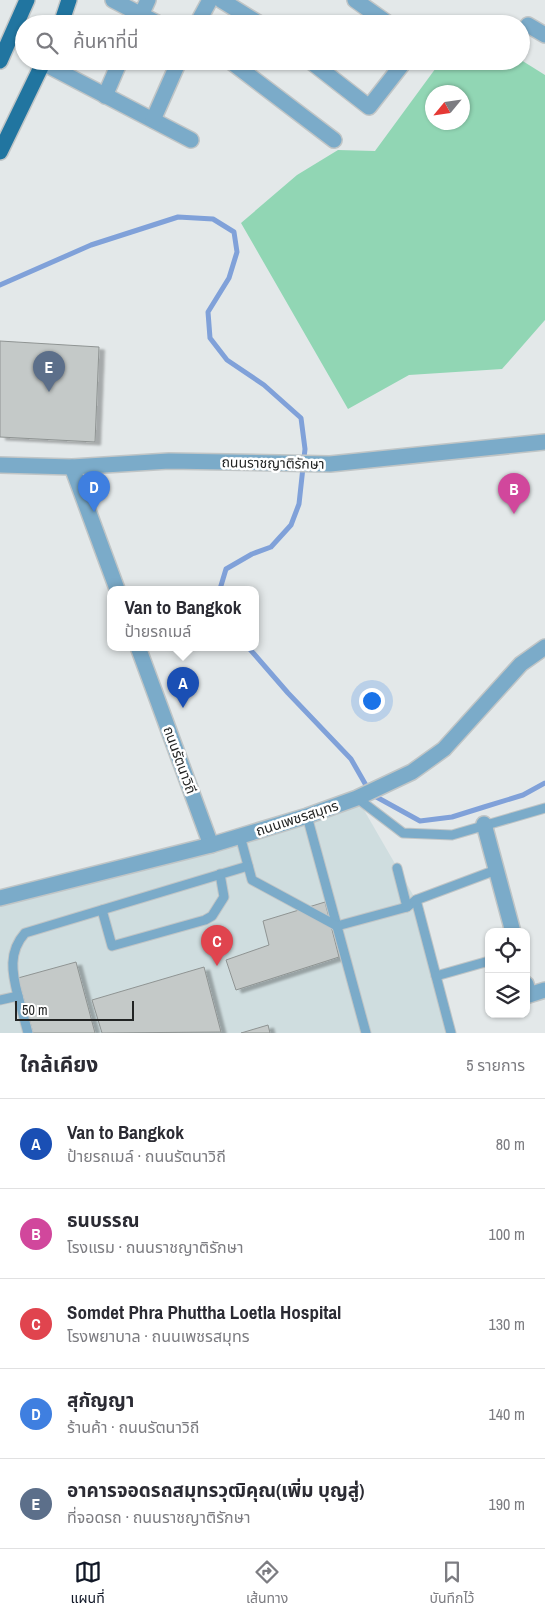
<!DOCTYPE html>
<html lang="th">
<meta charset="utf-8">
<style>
:root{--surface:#fff;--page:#f7f7f7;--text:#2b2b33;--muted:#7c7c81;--line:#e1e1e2;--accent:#111827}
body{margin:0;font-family:"Archivo Narrow","Noto Sans Thai",sans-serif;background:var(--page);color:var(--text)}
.controls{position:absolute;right:15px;bottom:15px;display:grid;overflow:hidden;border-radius:10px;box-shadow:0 1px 4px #0004}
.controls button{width:45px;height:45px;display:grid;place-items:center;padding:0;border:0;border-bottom:1px solid var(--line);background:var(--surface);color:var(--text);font:25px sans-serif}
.compass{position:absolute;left:425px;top:85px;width:45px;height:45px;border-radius:50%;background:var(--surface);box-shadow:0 1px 4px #0004;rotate:241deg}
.scale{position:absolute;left:15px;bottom:12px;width:119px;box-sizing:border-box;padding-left:5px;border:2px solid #222424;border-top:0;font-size:14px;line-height:18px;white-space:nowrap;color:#222424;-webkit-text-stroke:4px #fff;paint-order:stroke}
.you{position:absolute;left:371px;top:700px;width:18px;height:18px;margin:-12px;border:4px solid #fff;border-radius:50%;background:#1a73e8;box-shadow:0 0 0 8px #1a73e833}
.badge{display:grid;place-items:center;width:32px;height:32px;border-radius:50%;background:var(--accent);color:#fff;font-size:16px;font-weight:700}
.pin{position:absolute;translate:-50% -41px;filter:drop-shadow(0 1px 2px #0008)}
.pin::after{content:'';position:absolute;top:26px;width:18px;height:15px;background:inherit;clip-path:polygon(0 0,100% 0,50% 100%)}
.popup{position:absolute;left:107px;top:586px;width:152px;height:65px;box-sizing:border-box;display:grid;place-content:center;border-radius:10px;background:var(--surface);filter:drop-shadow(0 1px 4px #0005);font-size:16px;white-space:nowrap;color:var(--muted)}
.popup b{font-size:19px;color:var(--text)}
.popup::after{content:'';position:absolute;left:50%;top:100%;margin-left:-10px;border:10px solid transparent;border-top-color:var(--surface)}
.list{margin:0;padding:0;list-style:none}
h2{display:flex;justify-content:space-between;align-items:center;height:65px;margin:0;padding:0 20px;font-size:21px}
h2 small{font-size:16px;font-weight:400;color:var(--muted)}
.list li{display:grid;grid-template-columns:32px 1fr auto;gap:15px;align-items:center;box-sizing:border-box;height:90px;padding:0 20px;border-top:1px solid var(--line)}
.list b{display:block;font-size:19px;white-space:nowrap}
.list p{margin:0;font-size:16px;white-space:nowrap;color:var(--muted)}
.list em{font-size:16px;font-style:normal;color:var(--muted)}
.icon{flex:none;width:28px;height:28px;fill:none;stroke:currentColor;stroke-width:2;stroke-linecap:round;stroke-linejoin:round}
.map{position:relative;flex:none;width:545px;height:1033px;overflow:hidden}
.search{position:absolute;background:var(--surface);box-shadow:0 1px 4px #0004;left:15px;right:15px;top:15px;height:55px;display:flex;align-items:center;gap:12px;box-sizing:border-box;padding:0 18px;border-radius:28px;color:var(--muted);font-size:19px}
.sheet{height:515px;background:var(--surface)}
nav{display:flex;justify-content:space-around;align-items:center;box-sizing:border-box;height:70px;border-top:1px solid var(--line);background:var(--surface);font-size:14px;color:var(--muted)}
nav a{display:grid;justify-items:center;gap:2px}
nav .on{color:var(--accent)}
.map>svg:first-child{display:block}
</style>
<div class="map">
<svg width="545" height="1033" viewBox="0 0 545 1033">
<defs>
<filter id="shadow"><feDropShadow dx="5.5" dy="3" stdDeviation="1" flood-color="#0004"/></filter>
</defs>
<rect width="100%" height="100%" fill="#e3e8e9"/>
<polygon fill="#cfdddf" points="357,798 416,900 451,1033 0,1033 0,897"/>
<path fill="#91d6b4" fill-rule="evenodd" d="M521,60L545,75V320L502,369L409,375L348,409L241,223L297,175L338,150L375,151L441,61ZM432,92H462V122H432Z"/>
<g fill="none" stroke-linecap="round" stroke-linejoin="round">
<g stroke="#80a1d9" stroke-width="5">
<polyline points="0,285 91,245 178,217 213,219 234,232 237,252 229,278 208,312 210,338 227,360 264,385 301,418 305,449 299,504 291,525 271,547 252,554 226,569 220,589"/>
<polyline points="248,647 288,693 351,759 371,794 420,821 452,817 484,807 523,795 545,783"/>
</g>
</g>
<g fill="#c4c9c8" stroke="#8f9493" filter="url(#shadow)">
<polygon points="0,341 99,347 95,442 0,437"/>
<polygon points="325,902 339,957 236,990 226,960 269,945 263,921"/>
<polygon points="76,962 95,1033 33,1033 18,978"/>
<polygon points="204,967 221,1032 102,1033 92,1000"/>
<polygon points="268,1025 270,1033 241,1033"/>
</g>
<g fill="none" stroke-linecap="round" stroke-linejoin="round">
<defs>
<g id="service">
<polyline points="357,798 403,833 452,835 545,808"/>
<polyline points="307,816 366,1033"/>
<polyline points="240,836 252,880 337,926 407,907 416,900 496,870"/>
<polyline points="397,868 407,907"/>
<polyline points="416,900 451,1033"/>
<polyline points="102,910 112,946 205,920 212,916 224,897 220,874"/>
<polyline points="436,976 489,961"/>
<path d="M18,996C12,973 8,952 25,933L248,866"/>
<polyline points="0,1000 18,996 28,1033"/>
</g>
<g id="minor">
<polyline points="113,0 159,24"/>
<polyline points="221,0 260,24"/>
<polyline points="355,0 389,24"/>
<polyline points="138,22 148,0"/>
<polyline points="197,24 210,0"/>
<polyline points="528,25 545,35"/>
<polyline points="230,61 334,140"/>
<polyline points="310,61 369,107 405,61"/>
<polyline points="43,63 191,140"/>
<polyline points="105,96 120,61"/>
<polyline points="153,120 179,61"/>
<polyline points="72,467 117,589"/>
<polyline points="138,647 211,845"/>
<polyline points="484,824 513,932"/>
<polyline points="0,898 211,845 307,816 357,798 412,772 444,749 521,664 545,647"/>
<polyline points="526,984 529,995 545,990"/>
</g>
<polyline id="tertiary" points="0,465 72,467 169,461 330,464 545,442"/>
<g id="primary">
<polyline points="61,24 69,0"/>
<polyline points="0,61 27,0"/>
<polyline points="0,152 44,61"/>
</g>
</defs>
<use href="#service" stroke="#c0c5c6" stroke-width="11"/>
<use href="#minor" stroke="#c0c5c6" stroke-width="18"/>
<use href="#tertiary" stroke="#c0c5c6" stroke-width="18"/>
<use href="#primary" stroke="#c0c5c6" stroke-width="18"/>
<use href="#service" stroke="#7babc9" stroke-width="9"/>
<use href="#minor" stroke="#7babc9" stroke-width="15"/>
<use href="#tertiary" stroke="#7babc9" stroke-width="15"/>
<use href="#primary" stroke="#2175a0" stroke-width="15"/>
</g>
<g text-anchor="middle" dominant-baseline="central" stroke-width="5" stroke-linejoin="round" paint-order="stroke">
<g font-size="14" fill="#222424" stroke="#fff">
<text transform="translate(273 463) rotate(1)">ถนนราชญาติรักษา</text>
<text transform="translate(180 760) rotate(70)">ถนนรัตนาวิถี</text>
<text transform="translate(297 818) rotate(-18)">ถนนเพชรสมุทร</text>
</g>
</g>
</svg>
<div class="controls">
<button><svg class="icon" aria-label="locate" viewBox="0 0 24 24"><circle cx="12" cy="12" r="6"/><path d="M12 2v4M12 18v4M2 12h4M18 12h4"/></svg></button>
<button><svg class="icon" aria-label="layers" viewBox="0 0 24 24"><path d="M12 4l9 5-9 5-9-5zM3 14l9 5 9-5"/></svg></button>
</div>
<svg class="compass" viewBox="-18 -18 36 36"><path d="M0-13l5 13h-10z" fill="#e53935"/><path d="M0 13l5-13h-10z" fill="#7c7c81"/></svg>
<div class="scale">50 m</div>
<div class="you"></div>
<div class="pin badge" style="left:183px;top:708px;background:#1a4fb4">A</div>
<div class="popup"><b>Van to Bangkok</b>ป้ายรถเมล์</div>
<div class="pin badge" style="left:514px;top:514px;background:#d1479c">B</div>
<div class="pin badge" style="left:217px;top:966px;background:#e0444e">C</div>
<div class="pin badge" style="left:94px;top:512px;background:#3f7fe0">D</div>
<div class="pin badge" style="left:49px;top:392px;background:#5c6f8a">E</div>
<div class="search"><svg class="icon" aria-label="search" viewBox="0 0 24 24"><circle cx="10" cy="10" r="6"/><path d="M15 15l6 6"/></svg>ค้นหาที่นี่</div>
</div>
<section class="sheet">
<h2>ใกล้เคียง<small>5 รายการ</small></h2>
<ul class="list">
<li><span class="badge" style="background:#1a4fb4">A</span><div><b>Van to Bangkok</b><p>ป้ายรถเมล์ · ถนนรัตนาวิถี</p></div><em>80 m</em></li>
<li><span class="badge" style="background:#d1479c">B</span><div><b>ธนบรรณ</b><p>โรงแรม · ถนนราชญาติรักษา</p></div><em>100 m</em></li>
<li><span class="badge" style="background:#e0444e">C</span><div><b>Somdet Phra Phuttha Loetla Hospital</b><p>โรงพยาบาล · ถนนเพชรสมุทร</p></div><em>130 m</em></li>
<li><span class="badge" style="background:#3f7fe0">D</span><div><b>สุกัญญา</b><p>ร้านค้า · ถนนรัตนาวิถี</p></div><em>140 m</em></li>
<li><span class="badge" style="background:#5c6f8a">E</span><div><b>อาคารจอดรถสมุทรวุฒิคุณ(เพิ่ม บุญสู่)</b><p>ที่จอดรถ · ถนนราชญาติรักษา</p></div><em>190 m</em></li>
</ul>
</section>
<nav>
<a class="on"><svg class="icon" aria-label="map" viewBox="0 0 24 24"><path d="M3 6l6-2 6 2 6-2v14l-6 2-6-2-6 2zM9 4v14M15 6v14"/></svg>แผนที่</a>
<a><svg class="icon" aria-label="directions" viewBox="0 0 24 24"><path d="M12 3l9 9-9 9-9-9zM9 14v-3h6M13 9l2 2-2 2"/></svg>เส้นทาง</a>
<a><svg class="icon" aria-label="saved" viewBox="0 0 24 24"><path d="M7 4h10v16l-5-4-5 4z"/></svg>บันทึกไว้</a>
</nav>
